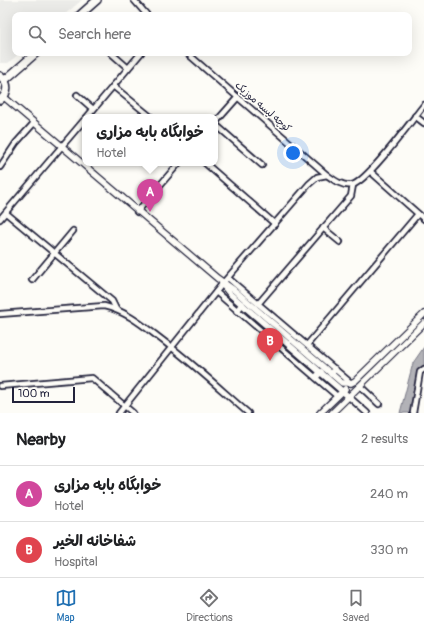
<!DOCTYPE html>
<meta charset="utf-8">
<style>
:root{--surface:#fff;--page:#f2f2f2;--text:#202124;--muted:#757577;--line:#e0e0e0;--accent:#1f6fb2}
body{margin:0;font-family:Pangolin,"Playpen Sans Arabic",sans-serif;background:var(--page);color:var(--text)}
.scale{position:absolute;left:12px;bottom:10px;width:63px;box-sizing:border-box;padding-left:4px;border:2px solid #22223b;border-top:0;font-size:11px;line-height:14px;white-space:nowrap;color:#22223b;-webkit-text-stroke:3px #fdfcf7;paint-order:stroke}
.you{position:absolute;left:293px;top:153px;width:14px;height:14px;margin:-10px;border:3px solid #fff;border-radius:50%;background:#1a73e8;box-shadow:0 0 0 6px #1a73e833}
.badge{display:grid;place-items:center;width:26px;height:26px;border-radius:50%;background:var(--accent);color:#fff;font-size:13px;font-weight:700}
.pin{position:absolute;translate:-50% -33px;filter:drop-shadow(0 1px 2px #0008)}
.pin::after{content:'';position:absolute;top:21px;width:14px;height:12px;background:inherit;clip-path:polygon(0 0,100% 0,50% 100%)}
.popup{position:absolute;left:82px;top:114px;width:136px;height:52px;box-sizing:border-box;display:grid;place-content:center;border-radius:8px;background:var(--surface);filter:drop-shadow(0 1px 3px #0005);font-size:13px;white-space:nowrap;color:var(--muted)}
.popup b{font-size:15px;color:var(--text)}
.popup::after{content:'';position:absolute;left:50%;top:100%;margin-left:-8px;border:8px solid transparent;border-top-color:var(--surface)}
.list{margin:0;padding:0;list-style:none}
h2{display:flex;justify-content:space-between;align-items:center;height:52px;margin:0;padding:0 16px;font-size:17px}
h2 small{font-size:13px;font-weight:400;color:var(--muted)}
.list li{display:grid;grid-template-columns:26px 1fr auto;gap:12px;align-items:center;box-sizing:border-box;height:56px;padding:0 16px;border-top:1px solid var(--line)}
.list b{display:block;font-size:15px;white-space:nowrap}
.list p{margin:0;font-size:13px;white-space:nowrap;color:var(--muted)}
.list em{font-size:13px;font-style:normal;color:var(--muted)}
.icon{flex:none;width:22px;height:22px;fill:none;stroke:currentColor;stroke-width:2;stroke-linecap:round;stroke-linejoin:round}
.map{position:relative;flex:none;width:424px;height:413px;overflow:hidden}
.search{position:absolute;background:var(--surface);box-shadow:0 4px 16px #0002;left:12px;right:12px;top:12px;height:44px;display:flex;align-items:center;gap:10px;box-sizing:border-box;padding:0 14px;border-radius:8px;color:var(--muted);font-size:15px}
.sheet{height:164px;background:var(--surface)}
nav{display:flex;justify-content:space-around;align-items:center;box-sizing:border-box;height:56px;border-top:1px solid var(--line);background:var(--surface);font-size:11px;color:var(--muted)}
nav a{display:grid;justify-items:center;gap:2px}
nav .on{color:var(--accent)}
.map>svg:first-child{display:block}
</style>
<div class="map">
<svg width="424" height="413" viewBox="0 0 424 413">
<rect width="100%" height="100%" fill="#fdfcf7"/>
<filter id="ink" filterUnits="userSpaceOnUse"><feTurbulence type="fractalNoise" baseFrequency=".025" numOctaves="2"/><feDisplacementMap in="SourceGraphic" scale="8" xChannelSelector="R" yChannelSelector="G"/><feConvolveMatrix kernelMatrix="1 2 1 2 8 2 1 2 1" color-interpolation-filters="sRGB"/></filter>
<g filter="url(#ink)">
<polygon fill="#ecece9" points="0,0 82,0 64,15 15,15 15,53 20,53 8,63 0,63"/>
<polygon fill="#b2b2b7" stroke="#787885" points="424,347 424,367 419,371 412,413 400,413 413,363"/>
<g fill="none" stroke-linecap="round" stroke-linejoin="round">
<defs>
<g id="minor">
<polyline points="134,0 147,15"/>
<polyline points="111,53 128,68"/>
<path d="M187,53L327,175C334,180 343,187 352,185C368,181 412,120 424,105"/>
<polyline points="113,86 151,117"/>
<polyline points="77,95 93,109"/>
<polyline points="415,116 424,123"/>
<polyline points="87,117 141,53"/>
<polyline points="215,123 238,97"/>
<polyline points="215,124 262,165"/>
<polyline points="205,163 275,224"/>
<polyline points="0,167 16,143 34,123"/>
<polyline points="371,172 424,219"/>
<polyline points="137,212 179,163"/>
<polyline points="6,213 112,301 116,309"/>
<polyline points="0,219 85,119"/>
<polyline points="323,228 340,242"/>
<polyline points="228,278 351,383"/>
<polyline points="32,280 73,231"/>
<polyline points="216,292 337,396"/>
<polyline points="258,304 351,196 353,185"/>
<path d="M0,314L104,306C125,311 140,323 157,336C189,360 218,387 248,413"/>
<polyline points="307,345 418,214"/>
<polyline points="0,386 92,378 133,413"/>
<polyline points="360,386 379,404"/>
<polyline points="349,397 367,413"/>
<polyline points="119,413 223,283 309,184 317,177 327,175"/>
<polyline points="413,413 420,372 424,369"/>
</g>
<g id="major">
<polyline points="4,97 217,278 234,290 342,383 351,383 355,381 424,314"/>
<polyline points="222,284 230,294 349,397"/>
<polyline points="237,311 242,304"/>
<polyline points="331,374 335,369"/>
<polyline points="316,377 321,372"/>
<polyline points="320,413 345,389"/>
<polyline points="332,413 424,323"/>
</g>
<g id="highway">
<polyline points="80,15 97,0"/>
<path d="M0,76C9,83 9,93 0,100"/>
<polyline points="5,80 36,53"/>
</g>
</defs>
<use href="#minor" stroke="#22223b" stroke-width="8"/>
<use href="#major" stroke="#22223b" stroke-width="8"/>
<use href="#highway" stroke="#22223b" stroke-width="10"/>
<use href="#minor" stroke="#fdfcf7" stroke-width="4.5"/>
<use href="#major" stroke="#fdfcf7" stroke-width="5.5"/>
<use href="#highway" stroke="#fdfcf7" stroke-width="7"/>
</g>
</g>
<g text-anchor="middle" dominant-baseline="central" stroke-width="3.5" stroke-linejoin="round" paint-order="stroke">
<g font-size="10" fill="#22223b" stroke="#fdfcf7">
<text transform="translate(263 107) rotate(41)">کوچه لیسه موزیک</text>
</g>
</g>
</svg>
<div class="scale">100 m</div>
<div class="you"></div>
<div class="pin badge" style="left:150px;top:212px;background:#d1479c">A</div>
<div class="popup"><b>خوابگاه بابه مزاری</b>Hotel</div>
<div class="pin badge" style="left:270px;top:361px;background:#e0444e">B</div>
<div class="search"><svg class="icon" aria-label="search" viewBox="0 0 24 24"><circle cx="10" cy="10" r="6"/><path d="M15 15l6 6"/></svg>Search here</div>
</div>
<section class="sheet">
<h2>Nearby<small>2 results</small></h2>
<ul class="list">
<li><span class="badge" style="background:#d1479c">A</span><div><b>خوابگاه بابه مزاری</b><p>Hotel</p></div><em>240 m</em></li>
<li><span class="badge" style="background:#e0444e">B</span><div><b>شفاخانه الخیر</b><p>Hospital</p></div><em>330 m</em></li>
</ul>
</section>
<nav>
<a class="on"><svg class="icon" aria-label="map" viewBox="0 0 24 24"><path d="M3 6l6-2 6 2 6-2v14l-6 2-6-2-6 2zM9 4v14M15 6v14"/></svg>Map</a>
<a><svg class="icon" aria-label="directions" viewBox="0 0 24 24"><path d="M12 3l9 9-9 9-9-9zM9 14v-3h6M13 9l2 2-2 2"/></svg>Directions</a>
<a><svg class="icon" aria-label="saved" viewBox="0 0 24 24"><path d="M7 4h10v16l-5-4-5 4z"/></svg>Saved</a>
</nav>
